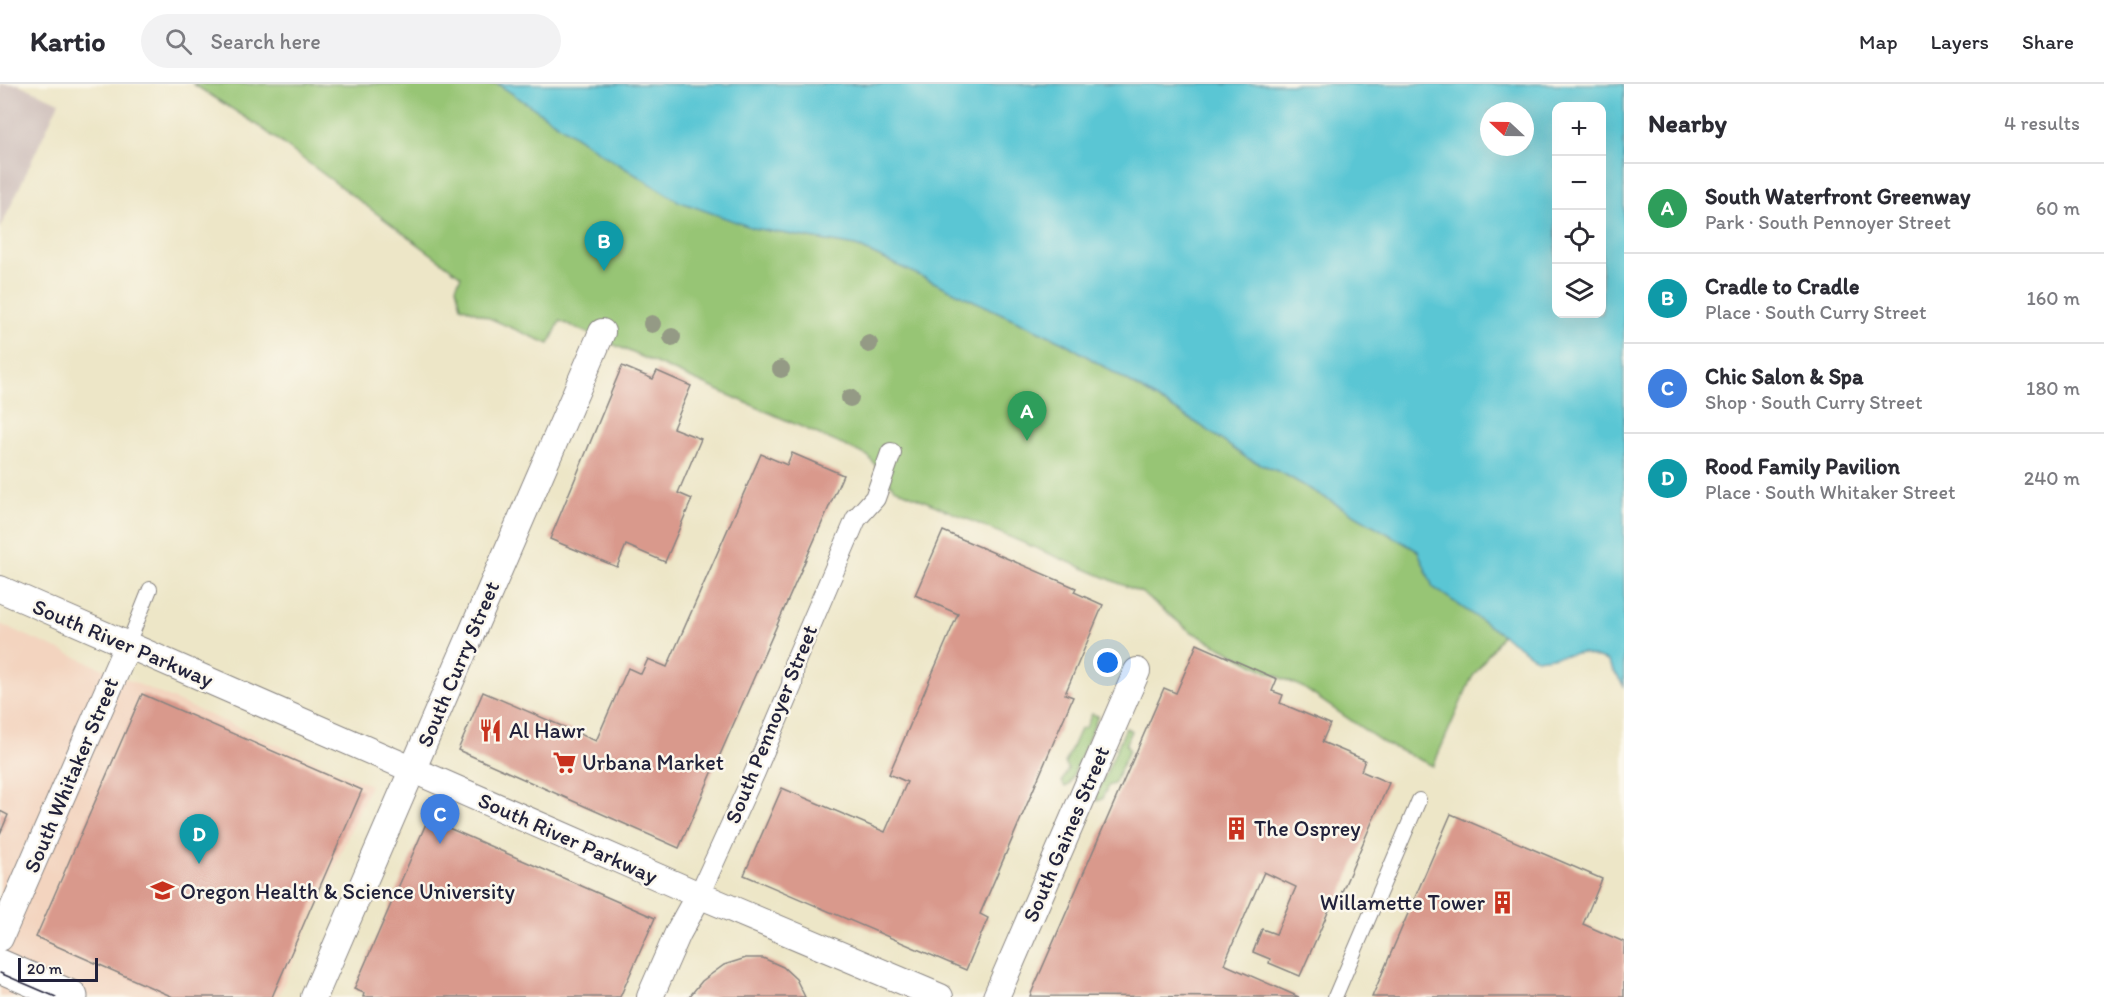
<!DOCTYPE html>
<meta charset="utf-8">
<style>
:root{--surface:#fff;--page:#f2f2f3;--text:#2b2b33;--muted:#7c7c81;--line:#e1e1e2;--accent:#0b8043}
body{margin:0;font-family:Itim,sans-serif;background:var(--page);color:var(--text)}
.controls{position:absolute;right:18px;top:18px;display:grid;overflow:hidden;border-radius:12px;box-shadow:0 6px 24px #0002}
.controls button{width:54px;height:54px;display:grid;place-items:center;padding:0;border:0;border-bottom:2px solid var(--line);background:var(--surface);color:var(--text);font:30px sans-serif}
.compass{position:absolute;left:1480px;top:18px;width:54px;height:54px;border-radius:50%;background:var(--surface);box-shadow:0 6px 24px #0002;rotate:292deg}
.scale{position:absolute;left:18px;bottom:15px;width:80px;box-sizing:border-box;padding-left:6px;border:3px solid #22223b;border-top:0;font-size:16px;line-height:21px;white-space:nowrap;color:#22223b;-webkit-text-stroke:4px #fbf7ec;paint-order:stroke}
.you{position:absolute;left:1108px;top:579px;width:21px;height:21px;margin:-15px;border:4px solid #fff;border-radius:50%;background:#1a73e8;box-shadow:0 0 0 9px #1a73e833}
.badge{display:grid;place-items:center;width:39px;height:39px;border-radius:50%;background:var(--accent);color:#fff;font-size:20px;font-weight:700}
.pin{position:absolute;translate:-50% -50px;filter:drop-shadow(0 2px 3px #0008)}
.pin::after{content:'';position:absolute;top:32px;width:21px;height:18px;background:inherit;clip-path:polygon(0 0,100% 0,50% 100%)}
.list{margin:0;padding:0;list-style:none}
h2{display:flex;justify-content:space-between;align-items:center;height:78px;margin:0;padding:0 24px;font-size:26px}
h2 small{font-size:20px;font-weight:400;color:var(--muted)}
.list li{display:grid;grid-template-columns:39px 1fr auto;gap:18px;align-items:center;box-sizing:border-box;height:90px;padding:0 24px;border-top:2px solid var(--line)}
.list b{display:block;font-size:22px;white-space:nowrap}
.list p{margin:0;font-size:20px;white-space:nowrap;color:var(--muted)}
.list em{font-size:20px;font-style:normal;color:var(--muted)}
.icon{flex:none;width:33px;height:33px;fill:none;stroke:currentColor;stroke-width:2;stroke-linecap:round;stroke-linejoin:round}
.map{position:relative;flex:none;width:1624px;height:913px;overflow:hidden}
header{display:flex;align-items:center;gap:36px;box-sizing:border-box;height:84px;padding:0 30px;background:var(--surface);border-bottom:2px solid var(--line)}
header strong{font-size:28px}
nav{display:flex;gap:33px;margin-inline-start:auto;font-size:21px}
.search{width:420px;height:54px;background:var(--page);display:flex;align-items:center;gap:15px;box-sizing:border-box;padding:0 21px;border-radius:33px;color:var(--muted);font-size:22px}
main{display:flex}
aside{flex:1;background:var(--surface)}
.map>svg:first-child{display:block}
</style>
<header>
<strong>Kartio</strong>
<div class="search"><svg class="icon" aria-label="search" viewBox="0 0 24 24"><circle cx="10" cy="10" r="6"/><path d="M15 15l6 6"/></svg>Search here</div>
<nav><a>Map</a><a>Layers</a><a>Share</a></nav>
</header>
<main>
<div class="map">
<svg width="1624" height="913" viewBox="0 0 1624 913">
<rect width="100%" height="100%" fill="#fbf7ec"/>
<filter id="ink" filterUnits="userSpaceOnUse"><feTurbulence type="fractalNoise" baseFrequency=".0167" numOctaves="2"/><feDisplacementMap in="SourceGraphic" scale="12" xChannelSelector="R" yChannelSelector="G"/><feConvolveMatrix kernelMatrix="1 2 1 2 8 2 1 2 1" color-interpolation-filters="sRGB"/></filter>
<filter id="wash" filterUnits="userSpaceOnUse"><feTurbulence type="fractalNoise" baseFrequency=".008" numOctaves="4" result="noise"/><feDisplacementMap in="SourceGraphic" scale="24" xChannelSelector="R" yChannelSelector="G"/><feGaussianBlur stdDeviation="1.35" result="paint"/><feColorMatrix in="noise" values="0 0 0 0 0 0 0 0 0 0 0 0 0 0 0 0 0 1.4 0 .05"/><feComposite in="paint" operator="in"/></filter>
<g filter="url(#wash)">
<rect width="100%" height="100%" fill="#ede6c7"/>
<polygon fill="#f3d4bf" points="0,540 370,701 278,913 0,913"/>
<polygon fill="#cfc0bb" points="0,0 18,0 59,18 0,145"/>
<g fill="#97c574" stroke="#5c7458" stroke-width="1.5">
<polygon points="193,0 498,0 607,73 753,144 856,162 1065,259 1200,341 1247,374 1284,390 1418,467 1433,503 1502,551 1471,595 1433,682 1384,659 1302,603 1268,588 1190,547 1142,509 894,404 868,372 560,237 549,260 461,222 456,203 461,192 256,40"/>
<polygon points="1092,630 1098,632 1069,701 1065,703 1062,698 1068,685 1065,679 1080,645 1086,643"/>
<polygon points="1126,644 1132,647 1126,660 1129,666 1114,700 1108,702 1102,715 1097,717 1096,712"/>
</g>
<path fill="#5ac6d4" stroke="#3e7488" stroke-width="1.5" fill-rule="evenodd" d="M498,0H1624V602L1607,577L1583,569L1537,575L1433,503L1418,467L1284,390L1247,374L1200,341L1065,259L856,162L753,144L678,117L607,73ZM1556,22H1602V230H1556ZM1489,27H1525V63H1489Z"/>
<g id="blocks">
<g fill="#d9998c">
<polygon points="622,282 653,295 657,287 691,302 673,344 701,355 678,409 692,415 665,478 626,461 617,483 550,455"/>
<polygon points="792,369 843,391 679,764 458,666 483,608 596,657 628,584 641,590 648,575 667,583 761,370 787,381"/>
<polygon points="943,447 1076,504 1074,508 1103,521 1065,610 1073,613 980,830 988,834 966,886 744,791 782,704 885,748 907,698 889,690 958,530 915,511"/>
<polygon points="1197,560 1277,595 1272,607 1283,611 1280,619 1330,640 1322,658 1365,676 1361,687 1389,699 1337,819 1333,817 1300,892 1269,879 1270,875 1253,868 1262,845 1276,850 1296,803 1264,788 1224,880 1299,913 1030,912 1164,604 1176,609"/>
<polygon points="142,610 362,706 272,913 173,913 36,853"/>
<polygon points="0,727 8,731 0,750"/>
<polygon points="1451,730 1602,795 1583,840 1624,858 1624,913 1372,913"/>
<polygon points="428,735 655,834 620,913 363,913 364,909 354,905"/>
<polygon points="746,874 763,874 783,883 796,895 805,913 689,913 702,897 724,881"/>
</g>
</g>
</g>
<g filter="url(#ink)">
<use href="#blocks" fill-opacity="0" stroke="#888481" stroke-width="1.5"/>
<g fill="none" stroke-linecap="round" stroke-linejoin="round">
<defs>
<g id="service">
<polyline points="128,560 150,505"/>
<polyline points="1335,913 1419,716"/>
</g>
<polyline id="pedestrian" points="699,811 755,688 792,601 794,580 856,435 875,414 891,369"/>
<g id="minor">
<polyline points="0,505 699,811 940,913"/>
<polyline points="0,854 128,560"/>
<polyline points="314,913 602,248"/>
<polyline points="650,913 678,849 699,811"/>
<polyline points="996,913 1137,587"/>
</g>
<polyline id="tertiary" points="0,882 71,913"/>
</defs>
<use href="#service" stroke="#888481" stroke-width="16"/>
<use href="#pedestrian" stroke="#888481" stroke-width="22"/>
<use href="#minor" stroke="#888481" stroke-width="28"/>
<use href="#tertiary" stroke="#888481" stroke-width="35"/>
<use href="#service" stroke="#fff" stroke-width="14"/>
<use href="#pedestrian" stroke="#fff" stroke-width="20"/>
<use href="#minor" stroke="#fff" stroke-width="26"/>
<use href="#tertiary" stroke="#fff" stroke-width="33"/>
<polyline stroke="#22223b" stroke-width="1.5" points="0,889 56,913"/>
</g>
<g fill="#949a85">
<circle cx="652" cy="240" r="9"/>
<circle cx="672" cy="253" r="9"/>
<circle cx="869" cy="260" r="9"/>
<circle cx="781" cy="285" r="9"/>
<circle cx="850" cy="314" r="9"/>
</g>
</g>
<defs>
<symbol id="restaurant-bare" viewBox="-9 -9 18 18"><path d="M-5-6h1v4h1v-4h1v4h1v-4h1v5L-1.5 .5V6h-2V.5L-5-1ZM5-6V6H3V1.5H1.5Q1.5-4 5-6Z" fill="#c8321e" stroke="#fbf7ec" stroke-width="2.5" paint-order="stroke"/></symbol>
<symbol id="supermarket-bare" viewBox="-9 -9 18 18"><path d="M-6-5.5h2.5l.6 2H6L4.5 2H-2.5L-4.4-4H-6ZM-1.5 3.2a1.3 1.3 0 1 0 .1 0ZM3 3.2a1.3 1.3 0 1 0 .1 0Z" fill="#c8321e" stroke="#fbf7ec" stroke-width="2.5" paint-order="stroke"/></symbol>
<symbol id="building-bare" viewBox="-9 -9 18 18"><path d="M-4-6H4V6H1V3H-1V6H-4ZM-2.5-4.3h1.7v1.8h-1.7ZM.8-4.3h1.7v1.8H.8ZM-2.5-1h1.7V.8h-1.7ZM.8-1h1.7V.8H.8Z" fill="#c8321e" stroke="#fbf7ec" stroke-width="2.5" paint-order="stroke"/></symbol>
<symbol id="university-bare" viewBox="-9 -9 18 18"><path d="M0-5L7-2L0 1L-7-2ZM-4 1L0 2.5L4 1V4Q0 6-4 4Z" fill="#c8321e" stroke="#fbf7ec" stroke-width="2.5" paint-order="stroke"/></symbol>
</defs>
<g fill-rule="evenodd">
<use href="#restaurant-bare" x="474" y="630" width="33" height="33"/>
<use href="#supermarket-bare" x="548" y="662" width="33" height="33"/>
<use href="#building-bare" x="1220" y="728" width="33" height="33"/>
<use href="#university-bare" x="146" y="790" width="33" height="33"/>
<use href="#building-bare" x="1486" y="802" width="33" height="33"/>
</g>
<g text-anchor="middle" dominant-baseline="central" stroke-width="5" stroke-linejoin="round" paint-order="stroke">
<g font-size="22" fill="#22223b" stroke="#fbf7ec">
<text transform="translate(123 559) rotate(23)">South River Parkway</text>
<text transform="translate(458 580) rotate(-67)">South Curry Street</text>
<text transform="translate(771 640) rotate(-68)">South Pennoyer Street</text>
<text transform="translate(71 691) rotate(-67)">South Whitaker Street</text>
<text transform="translate(1066 750) rotate(-67)">South Gaines Street</text>
<text transform="translate(568 754) rotate(24)">South River Parkway</text>
</g>
<g font-size="22" fill="#22223b" stroke="#fbf7ec" text-anchor="start">
<text x="509" y="646">Al Hawr</text>
<text x="582" y="678">Urbana Market</text>
<text x="1254" y="744">The Osprey</text>
<text x="180" y="807">Oregon Health &amp; Science University</text>
<text x="1485" y="818" text-anchor="end">Willamette Tower</text>
</g>
</g>
</svg>
<div class="controls">
<button>+</button>
<button>−</button>
<button><svg class="icon" aria-label="locate" viewBox="0 0 24 24"><circle cx="12" cy="12" r="6"/><path d="M12 2v4M12 18v4M2 12h4M18 12h4"/></svg></button>
<button><svg class="icon" aria-label="layers" viewBox="0 0 24 24"><path d="M12 4l9 5-9 5-9-5zM3 14l9 5 9-5"/></svg></button>
</div>
<svg class="compass" viewBox="-18 -18 36 36"><path d="M0-13l5 13h-10z" fill="#e53935"/><path d="M0 13l5-13h-10z" fill="#7c7c81"/></svg>
<div class="scale">20 m</div>
<div class="you"></div>
<div class="pin badge" style="left:1027px;top:357px;background:#2e9e5b">A</div>
<div class="pin badge" style="left:604px;top:187px;background:#0f9aa8">B</div>
<div class="pin badge" style="left:440px;top:760px;background:#3f7fe0">C</div>
<div class="pin badge" style="left:199px;top:780px;background:#0f9aa8">D</div>
</div>
<aside>
<h2>Nearby<small>4 results</small></h2>
<ul class="list">
<li><span class="badge" style="background:#2e9e5b">A</span><div><b>South Waterfront Greenway</b><p>Park · South Pennoyer Street</p></div><em>60 m</em></li>
<li><span class="badge" style="background:#0f9aa8">B</span><div><b>Cradle to Cradle</b><p>Place · South Curry Street</p></div><em>160 m</em></li>
<li><span class="badge" style="background:#3f7fe0">C</span><div><b>Chic Salon &amp; Spa</b><p>Shop · South Curry Street</p></div><em>180 m</em></li>
<li><span class="badge" style="background:#0f9aa8">D</span><div><b>Rood Family Pavilion</b><p>Place · South Whitaker Street</p></div><em>240 m</em></li>
</ul>
</aside>
</main>
